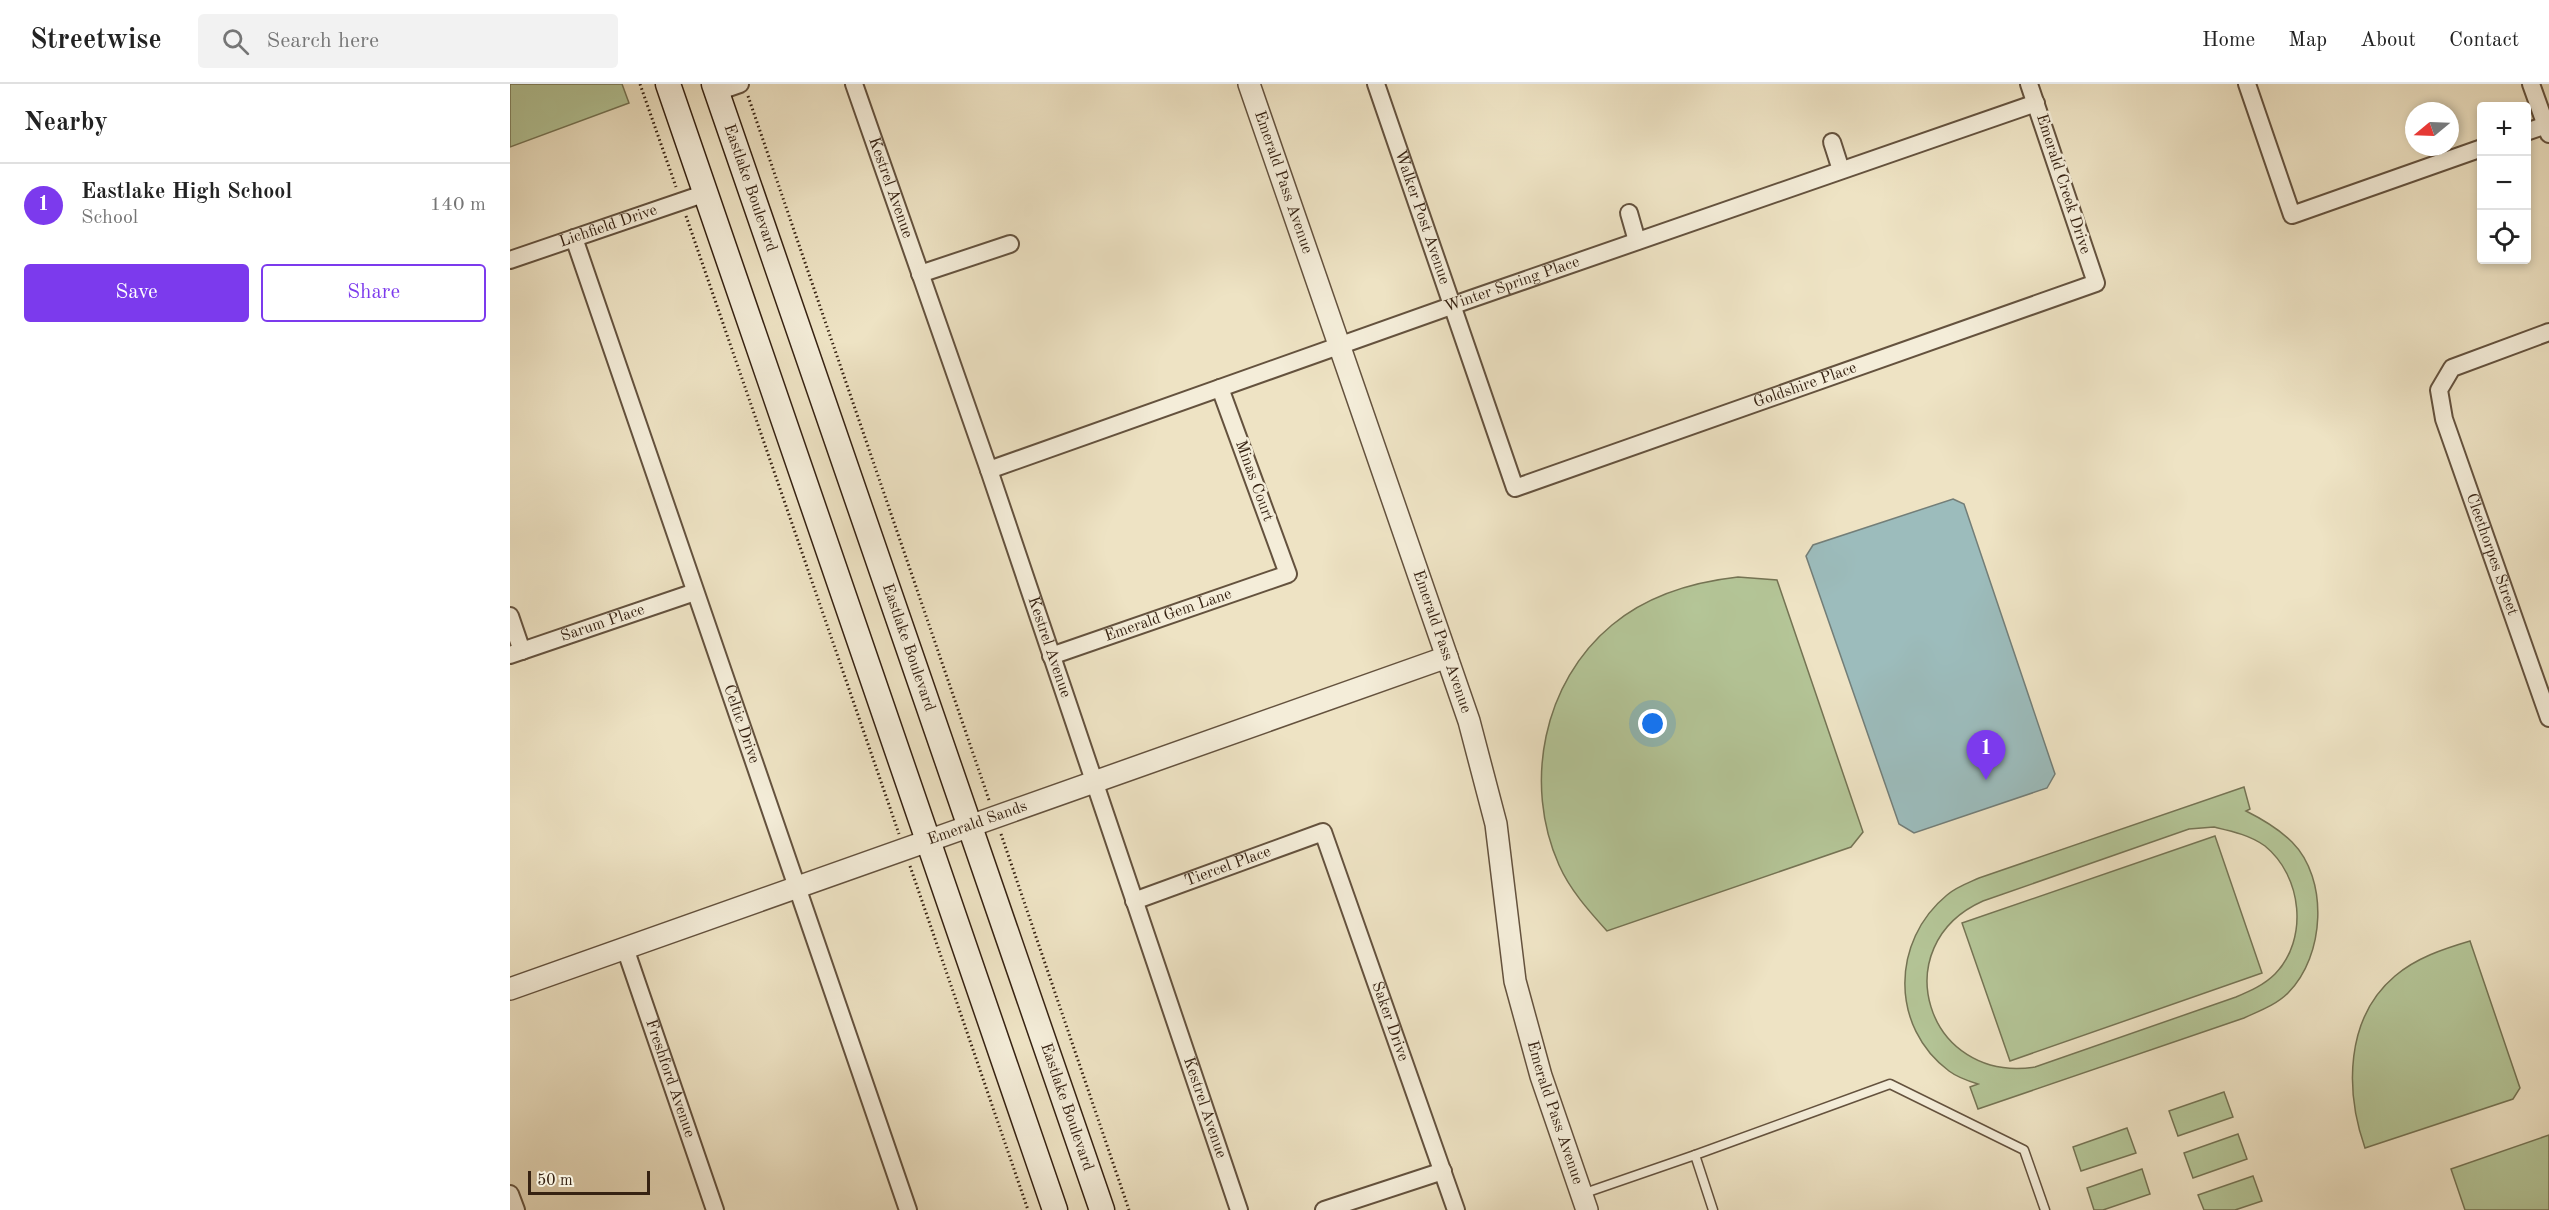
<!DOCTYPE html>
<meta charset="utf-8">
<style>
:root{--surface:#fff;--page:#f2f2f2;--text:#222;--muted:#767676;--line:#e0e0e0;--accent:#7c3aed}
body{margin:0;font-family:"Old Standard TT",serif;background:var(--page);color:var(--text)}
.controls{position:absolute;right:18px;top:18px;display:grid;overflow:hidden;border-radius:6px;box-shadow:0 3px 9px #0003}
.controls button{width:54px;height:54px;display:grid;place-items:center;padding:0;border:0;border-bottom:2px solid var(--line);background:var(--surface);color:var(--text);font:30px sans-serif}
.compass{position:absolute;left:1895px;top:18px;width:54px;height:54px;border-radius:50%;background:var(--surface);box-shadow:0 3px 9px #0003;rotate:251deg}
.scale{position:absolute;left:18px;bottom:15px;width:122px;box-sizing:border-box;padding-left:6px;border:3px solid #362212;border-top:0;font-size:16px;line-height:21px;white-space:nowrap;color:#362212;-webkit-text-stroke:4px #f4edd9;paint-order:stroke}
.you{position:absolute;left:1143px;top:640px;width:21px;height:21px;margin:-15px;border:4px solid #fff;border-radius:50%;background:#1a73e8;box-shadow:0 0 0 9px #1a73e833}
.badge{display:grid;place-items:center;width:39px;height:39px;border-radius:50%;background:var(--accent);color:#fff;font-size:20px;font-weight:700}
.pin{position:absolute;translate:-50% -50px;filter:drop-shadow(0 2px 3px #0008)}
.pin::after{content:'';position:absolute;top:32px;width:21px;height:18px;background:inherit;clip-path:polygon(0 0,100% 0,50% 100%)}
.list{margin:0;padding:0;list-style:none}
h2{display:flex;justify-content:space-between;align-items:center;height:78px;margin:0;padding:0 24px;font-size:26px}
h2 small{font-size:20px;font-weight:400;color:var(--muted)}
.list li{display:grid;grid-template-columns:39px 1fr auto;gap:18px;align-items:center;box-sizing:border-box;height:84px;padding:0 24px;border-top:2px solid var(--line)}
.list b{display:block;font-size:22px;white-space:nowrap}
.list p{margin:0;font-size:20px;white-space:nowrap;color:var(--muted)}
.list em{font-size:20px;font-style:normal;color:var(--muted)}
.actions{display:flex;gap:12px;padding:18px 24px}
.actions a{flex:1;padding:14px 0;border:2px solid var(--accent);border-radius:6px;text-align:center;font-size:21px;color:var(--accent)}
.actions .main{background:var(--accent);color:#fff}
.icon{flex:none;width:33px;height:33px;fill:none;stroke:currentColor;stroke-width:2;stroke-linecap:round;stroke-linejoin:round}
.map{position:relative;flex:none;width:2039px;height:1126px;overflow:hidden}
header{display:flex;align-items:center;gap:36px;box-sizing:border-box;height:84px;padding:0 30px;background:var(--surface);border-bottom:2px solid var(--line)}
header strong{font-size:28px}
nav{display:flex;gap:33px;margin-inline-start:auto;font-size:21px}
.search{width:420px;height:54px;background:var(--page);display:flex;align-items:center;gap:15px;box-sizing:border-box;padding:0 21px;border-radius:6px;color:var(--muted);font-size:22px}
main{display:flex}
aside{flex:1;background:var(--surface)}
.map>svg:first-child{display:block}
</style>
<header>
<strong>Streetwise</strong>
<div class="search"><svg class="icon" aria-label="search" viewBox="0 0 24 24"><circle cx="10" cy="10" r="6"/><path d="M15 15l6 6"/></svg>Search here</div>
<nav><a>Home</a><a>Map</a><a>About</a><a>Contact</a></nav>
</header>
<main>
<aside>
<h2>Nearby<small></small></h2>
<ul class="list">
<li><span class="badge">1</span><div><b>Eastlake High School</b><p>School</p></div><em>140 m</em></li>
</ul>
<div class="actions"><a class="main">Save</a><a>Share</a></div>
</aside>
<div class="map">
<svg width="2039" height="1126" viewBox="0 0 2039 1126">
<rect width="100%" height="100%" fill="#eee3c4"/>
<filter id="stains"><feTurbulence type="fractalNoise" baseFrequency=".00333" numOctaves="4"/><feColorMatrix values="0 0 0 0 .2 0 0 0 0 .09 0 0 0 0 .02 0 0 0 .5 -.17"/></filter>
<radialGradient id="worn" r=".72"><stop offset=".6" stop-color="#630" stop-opacity="0"/><stop offset="1" stop-color="#630" stop-opacity=".3"/></radialGradient>
<g fill="#b4c597" stroke="#757454" stroke-width="1.5" fill-rule="evenodd">
<polygon points="0,0 112,0 119,19 0,63"/>
<path d="M1228,493L1267,496L1353,748L1341,763L1097,847C1079,827 1060,806 1049,781C1013,700 1033,598 1102,541C1138,511 1183,498 1228,493Z"/>
<path d="M1734,703L1740,725L1736,727C1752,735 1769,745 1782,758C1819,795 1815,872 1778,909C1766,921 1749,927 1734,934L1468,1025L1460,1003L1468,1000C1458,997 1447,993 1439,987C1380,943 1381,857 1437,811C1446,803 1458,799 1469,794ZM1704,743C1721,747 1740,751 1755,762C1792,792 1799,855 1765,890C1754,901 1740,907 1726,913L1525,983C1416,1000 1374,861 1473,817L1679,745Z"/>
<polygon points="1705,752 1752,889 1500,977 1452,839"/>
<path d="M1960,857L2010,1004L2003,1015L1855,1064C1835,1007 1835,934 1885,892C1906,874 1933,865 1960,857Z"/>
<polygon points="1714,1008 1723,1033 1668,1052 1659,1027"/>
<polygon points="1617,1044 1626,1069 1571,1087 1563,1063"/>
<polygon points="1728,1050 1737,1075 1683,1094 1674,1069"/>
<polygon points="2039,1051 2039,1126 1955,1126 1941,1085"/>
<polygon points="1632,1085 1640,1110 1593,1126 1584,1126 1577,1104"/>
<polygon points="1743,1092 1752,1117 1725,1126 1694,1126 1688,1111"/>
</g>
<polygon fill="#9cbcbc" stroke="#737e78" stroke-width="1.5" points="1443,415 1454,420 1545,690 1537,704 1404,749 1389,740 1296,472 1303,461"/>
<g fill="none" stroke-linecap="round" stroke-linejoin="round">
<defs>
<g id="service">
<polyline points="1185,1071 1380,1000 1514,1066 1535,1126"/>
<polyline points="1072,1110 1185,1071 1203,1126"/>
</g>
<g id="minor">
<path id="s1" d="M344,0L479,386L729,1126"/>
<path id="s2" d="M866,0L1005,404L1586,199L1519,0"/>
<polyline points="1737,0 1782,131 1972,64"/>
<polyline points="2021,0 2039,50"/>
<polyline points="207,8 230,0"/>
<polyline points="2016,48 2039,40"/>
<polyline points="1322,58 1331,86"/>
<polyline points="1119,129 1127,157"/>
<path id="s3" d="M64,154L398,1126"/>
<path id="s4" d="M0,176L196,109"/>
<polyline points="410,190 500,160"/>
<path id="s5" d="M2039,248L1942,284L1929,306L1934,335L2039,634"/>
<path id="s6" d="M479,386L958,216L1526,19"/>
<polyline points="0,532 12,567"/>
<path id="s7" d="M0,571L185,508"/>
<path id="s8" d="M541,572L778,490L710,304"/>
<path id="s9" d="M624,817L813,748L946,1126"/>
<path id="s10" d="M115,864L205,1126"/>
<polyline points="0,1110 6,1126"/>
<polyline points="814,1126 933,1087"/>
</g>
<g id="tertiary">
<path id="s11" d="M739,0L959,637L986,740L1005,897L1031,992L1077,1126"/>
<path id="s12" d="M0,905L937,573"/>
</g>
<g id="secondary">
<polyline points="158,0 545,1126"/>
<path id="s13" d="M204,0L592,1126"/>
</g>
</defs>
<use href="#service" stroke="#64523e" stroke-width="11"/>
<use href="#minor" stroke="#64523e" stroke-width="20"/>
<use href="#tertiary" stroke="#64523e" stroke-width="24"/>
<use href="#secondary" stroke="#362212" stroke-width="27"/>
<g stroke="#362212" stroke-width="3" stroke-dasharray="1.5 3" stroke-linecap="butt">
<polyline points="130,0 166,103"/>
<polyline points="238,12 479,716"/>
<polyline points="176,132 389,750"/>
<polyline points="491,750 619,1126"/>
<polyline points="400,782 518,1126"/>
</g>
<use href="#service" stroke="#f4edd9" stroke-width="8"/>
<use href="#minor" stroke="#f4edd9" stroke-width="16"/>
<use href="#tertiary" stroke="#f4edd9" stroke-width="21"/>
<use href="#secondary" stroke="#f4edd9" stroke-width="24"/>
</g>
<g text-anchor="middle" dominant-baseline="central" stroke-width="5" stroke-linejoin="round" paint-order="stroke">
<g font-size="16" fill="#362212" stroke="#f4edd9">
<text stroke="none"><textPath href="#s11" startOffset="104">Emerald Pass Avenue</textPath></text>
<text transform="translate(1553 100) rotate(72)">Emerald Creek Drive</text>
<text stroke="none"><textPath href="#s13" startOffset="110">Eastlake Boulevard</textPath></text>
<text stroke="none"><textPath href="#s1" startOffset="110">Kestrel Avenue</textPath></text>
<text stroke="none"><textPath href="#s2" startOffset="141">Walker Post Avenue</textPath></text>
<text stroke="none"><textPath href="#s4" startOffset="104">Lichfield Drive</textPath></text>
<text stroke="none"><textPath href="#s6" startOffset="555">Winter Spring Place</textPath></text>
<text stroke="none"><textPath href="#s2" startOffset="735">Goldshire Place</textPath></text>
<text transform="translate(744 397) rotate(70)">Minas Court</text>
<text stroke="none"><textPath href="#s5" startOffset="302">Cleethorpes Street</textPath></text>
<text stroke="none"><textPath href="#s8" startOffset="124">Emerald Gem Lane</textPath></text>
<text stroke="none"><textPath href="#s7" startOffset="98">Sarum Place</textPath></text>
<text stroke="none"><textPath href="#s11" startOffset="590">Emerald Pass Avenue</textPath></text>
<text stroke="none"><textPath href="#s13" startOffset="596">Eastlake Boulevard</textPath></text>
<text stroke="none"><textPath href="#s1" startOffset="596">Kestrel Avenue</textPath></text>
<text stroke="none"><textPath href="#s3" startOffset="514">Celtic Drive</textPath></text>
<text stroke="none"><textPath href="#s12" startOffset="496">Emerald Sands</textPath></text>
<text stroke="none"><textPath href="#s9" startOffset="100">Tiercel Place</textPath></text>
<text stroke="none"><textPath href="#s9" startOffset="402">Saker Drive</textPath></text>
<text stroke="none"><textPath href="#s10" startOffset="138">Freshford Avenue</textPath></text>
<text stroke="none"><textPath href="#s13" startOffset="1082">Eastlake Boulevard</textPath></text>
<text stroke="none"><textPath href="#s1" startOffset="1082">Kestrel Avenue</textPath></text>
<text stroke="none"><textPath href="#s11" startOffset="1076">Emerald Pass Avenue</textPath></text>
</g>
</g>
<rect width="100%" height="100%" filter="url(#stains)"/>
<rect width="100%" height="100%" fill="url(#worn)"/>
</svg>
<div class="controls">
<button>+</button>
<button>−</button>
<button><svg class="icon" aria-label="locate" viewBox="0 0 24 24"><circle cx="12" cy="12" r="6"/><path d="M12 2v4M12 18v4M2 12h4M18 12h4"/></svg></button>
</div>
<svg class="compass" viewBox="-18 -18 36 36"><path d="M0-13l5 13h-10z" fill="#e53935"/><path d="M0 13l5-13h-10z" fill="#767676"/></svg>
<div class="scale">50 m</div>
<div class="you"></div>
<div class="pin badge" style="left:1476px;top:696px">1</div>
</div>
</main>
